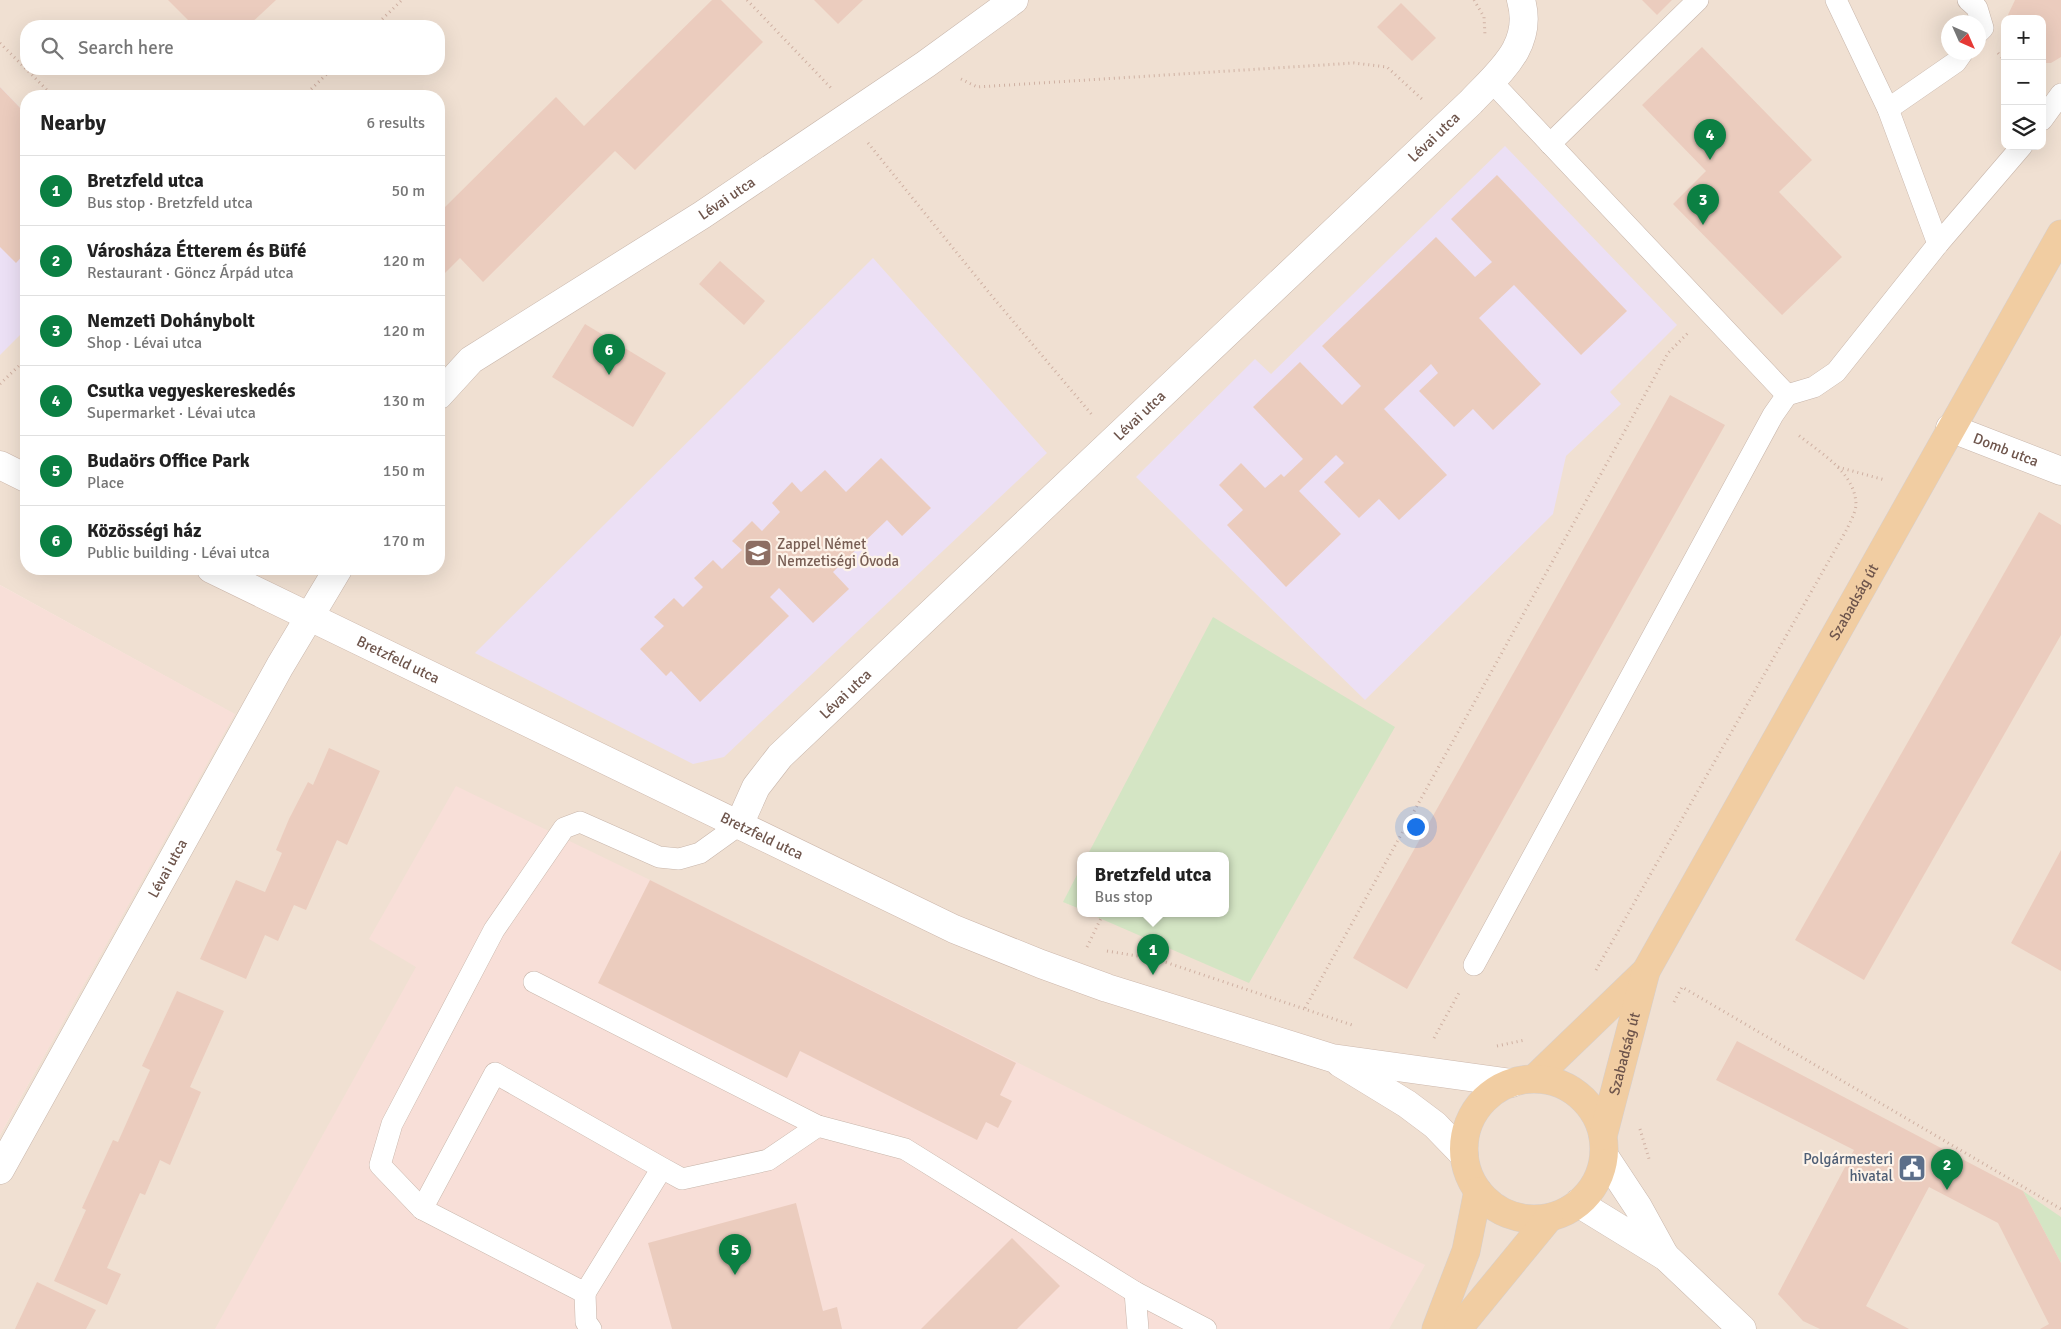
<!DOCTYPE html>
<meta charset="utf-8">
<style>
:root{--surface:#fff;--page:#f2f2f2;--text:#222;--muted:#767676;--line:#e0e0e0;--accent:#0b8043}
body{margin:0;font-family:Signika,sans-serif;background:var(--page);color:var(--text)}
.controls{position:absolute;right:15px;top:15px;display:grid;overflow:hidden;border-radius:10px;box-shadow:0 5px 20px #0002}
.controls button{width:45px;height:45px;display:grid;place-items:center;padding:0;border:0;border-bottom:1px solid var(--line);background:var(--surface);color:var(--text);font:25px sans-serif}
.compass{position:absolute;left:1941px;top:15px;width:45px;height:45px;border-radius:50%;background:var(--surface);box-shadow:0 5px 20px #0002;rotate:135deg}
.you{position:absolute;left:1415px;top:826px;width:18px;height:18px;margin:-12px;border:4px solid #fff;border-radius:50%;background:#1a73e8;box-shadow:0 0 0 8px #1a73e833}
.badge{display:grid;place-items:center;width:32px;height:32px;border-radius:50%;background:var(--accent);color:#fff;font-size:16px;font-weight:700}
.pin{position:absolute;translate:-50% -41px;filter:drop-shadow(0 1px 2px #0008)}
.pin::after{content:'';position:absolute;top:26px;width:18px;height:15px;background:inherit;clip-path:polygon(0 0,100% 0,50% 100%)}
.popup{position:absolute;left:1077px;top:852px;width:152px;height:65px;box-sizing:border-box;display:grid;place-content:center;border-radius:10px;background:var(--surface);filter:drop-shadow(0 1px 4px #0005);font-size:16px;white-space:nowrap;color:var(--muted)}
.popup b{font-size:19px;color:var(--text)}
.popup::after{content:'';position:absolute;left:50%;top:100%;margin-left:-10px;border:10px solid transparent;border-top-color:var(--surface)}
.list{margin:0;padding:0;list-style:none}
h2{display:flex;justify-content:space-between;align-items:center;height:65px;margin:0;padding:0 20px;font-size:21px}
h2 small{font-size:16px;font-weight:400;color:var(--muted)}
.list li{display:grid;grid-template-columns:32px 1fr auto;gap:15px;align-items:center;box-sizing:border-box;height:70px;padding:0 20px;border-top:1px solid var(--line)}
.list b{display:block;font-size:19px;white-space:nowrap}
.list p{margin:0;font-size:16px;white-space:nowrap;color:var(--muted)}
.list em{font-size:16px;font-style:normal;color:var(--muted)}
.icon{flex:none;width:28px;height:28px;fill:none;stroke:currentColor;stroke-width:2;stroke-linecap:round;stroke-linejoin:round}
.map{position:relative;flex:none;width:2061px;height:1329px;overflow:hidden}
.search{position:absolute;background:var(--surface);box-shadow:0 5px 20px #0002;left:20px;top:20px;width:425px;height:55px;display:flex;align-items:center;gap:12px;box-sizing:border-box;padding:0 18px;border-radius:20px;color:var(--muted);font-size:19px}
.panel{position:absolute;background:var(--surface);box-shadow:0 5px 20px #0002;left:20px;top:90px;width:425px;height:485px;border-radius:20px}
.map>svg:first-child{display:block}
</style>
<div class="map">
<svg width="2061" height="1329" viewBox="0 0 2061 1329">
<rect width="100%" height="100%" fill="#f9efe3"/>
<path fill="#f0e0d2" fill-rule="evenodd" d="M0,0H2061V1329H0V1135L234,714L0,585ZM2005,19H2042V146H2005ZM1948,22H1978V52H1948ZM26,26H439V69H26ZM26,96H439V569H26ZM1080,856H1226V914H1080Z"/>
<g fill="#f8dfd8">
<polygon points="0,585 235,714 0,1135"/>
<polygon points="456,786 650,880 1425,1265 1389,1329 215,1329 416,967 369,939"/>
</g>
<g fill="#ece0f5">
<polygon points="0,87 26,114 26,329 0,355"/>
<polygon points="1505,146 1677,325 1610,392 1621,404 1566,456 1553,514 1365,700 1136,477 1255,359 1271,374"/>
<polygon points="873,258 1047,453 724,757 693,764 475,653"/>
</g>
<g fill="#d4e5c4">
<polygon points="1213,617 1395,727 1249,983 1090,914 1226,914 1226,856 1087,856"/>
<polygon points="1080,869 1080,909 1063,902"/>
<polygon points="2023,1191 2061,1217 2061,1263"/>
</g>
<g fill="#ebccbe">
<polygon points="168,0 276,0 248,26 194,26"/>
<polygon points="712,0 721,0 763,42 635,170 615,151 483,282 460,258 439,279 439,213 556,97 584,126"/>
<polygon points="814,0 863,0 838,24"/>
<polygon points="1642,0 1672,0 1657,15"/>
<polygon points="2015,0 2061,0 2061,57 2051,63 2042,63 2042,19 2006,19"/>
<polygon points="1401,3 1436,38 1412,61 1377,27"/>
<polygon points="1702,47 1812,160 1779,192 1842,257 1782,315 1673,204 1706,171 1642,105"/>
<polygon points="0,87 26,114 26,252 16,263 0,247"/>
<polygon points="1497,175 1627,311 1581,355 1514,285 1479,318 1541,384 1493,430 1473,409 1454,427 1419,391 1438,373 1431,364 1384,409 1447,475 1399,520 1379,499 1359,518 1324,482 1344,463 1336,455 1299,491 1341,534 1286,587 1227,525 1243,510 1219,485 1241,463 1265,488 1281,474 1284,477 1303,459 1253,407 1300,362 1342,405 1361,386 1322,346 1436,237 1475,277 1492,262 1451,219"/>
<polygon points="720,261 765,301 744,325 699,284"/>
<polygon points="585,324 666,373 633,427 552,377"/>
<polygon points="1670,395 1725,425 1407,989 1353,958"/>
<polygon points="881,458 931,508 902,536 887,520 833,572 849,589 813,623 779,588 770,597 789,616 700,702 671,671 666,676 640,649 664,626 654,617 674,598 683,607 703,587 694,578 713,560 722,569 742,550 732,541 752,521 762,531 780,512 772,503 792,482 801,492 825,470 846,492"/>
<polygon points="2039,512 2061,525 2061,635 1864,980 1795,940"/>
<polygon points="329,748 380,771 347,845 337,840 306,910 294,905 278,941 265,935 246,979 200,959 236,880 265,892 282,853 276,850 289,819 308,782 313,785"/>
<polygon points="2061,850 2061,971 2011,943"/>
<polygon points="650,880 1016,1063 1000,1095 1012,1101 998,1128 986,1122 977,1140 800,1051 787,1078 598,983"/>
<polygon points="177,991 224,1011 190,1087 201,1092 170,1165 160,1160 145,1195 140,1193 107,1268 121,1274 107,1305 54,1281 86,1210 82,1208 113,1140 118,1142 150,1070 142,1066"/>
<polygon points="1737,1041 2023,1191 2061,1263 2061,1329 2040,1329 2049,1324 1998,1223 1929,1187 1866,1306 1909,1329 1820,1329 1803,1321 1778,1294 1854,1150 1716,1080"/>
<polygon points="796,1203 823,1311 837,1307 842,1329 672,1329 648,1243"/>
<polygon points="1012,1238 1060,1286 1017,1329 921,1329"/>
<polygon points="37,1282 96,1310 86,1329 15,1329"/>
</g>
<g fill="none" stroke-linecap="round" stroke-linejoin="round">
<defs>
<g id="service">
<polyline points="1836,0 1888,109 1938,244"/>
<polyline points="1968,0 1977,8 1983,28 1978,33"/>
<polyline points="1491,81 1787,395"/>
<polyline points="1888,109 1956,62 1963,52"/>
<polyline points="2042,120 2061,94"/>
<polyline points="1550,144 1698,0"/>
<polyline points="1474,965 1773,415 1787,395 1814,387 1836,372 1938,244 2022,146"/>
<polyline points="534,982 818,1126 905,1149 1135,1292 1206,1329"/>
<polyline points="662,1168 585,1293 422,1209 495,1073 662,1168 682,1179 768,1160 818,1126"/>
<polyline points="422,1209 380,1165 392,1124 494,930 564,828 580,822 659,857 679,859 700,853 739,825"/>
<polyline points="1135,1292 1138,1329"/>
<polyline points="585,1293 586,1322 591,1329"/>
</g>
<g id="minor">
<path id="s1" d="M439,395L471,360L702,215L926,64L1014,0"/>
<path id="s2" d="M1950,428L2061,471"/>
<path id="s3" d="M739,825L756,787L780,756L1471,102C1499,72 1534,46 1521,0"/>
<polyline points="1605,1157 1638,1207 1665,1256"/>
<path id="s4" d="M0,1170L280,666L338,569"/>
<polyline points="1578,1203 1666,1257 1742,1329"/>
</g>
<g id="secondary">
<polyline points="0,465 26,478"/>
<path id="s5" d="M211,569L954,929L1041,964L1107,988L1332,1058L1512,1083"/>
<polyline points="1340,1063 1407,1104 1435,1125 1464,1155"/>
</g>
<g id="primary">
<polyline points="1537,1076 1646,971"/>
<circle cx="1534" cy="1149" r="70"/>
<path id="s6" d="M1603,1136L1646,971L2061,234"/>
<polyline points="1436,1329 1466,1251 1478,1191"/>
<polyline points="1458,1329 1549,1218"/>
</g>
</defs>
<use href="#service" stroke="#c8b6ab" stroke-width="22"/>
<use href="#minor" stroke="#c8b6ab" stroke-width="29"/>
<use href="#secondary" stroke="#cdb8ac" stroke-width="29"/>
<use href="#primary" stroke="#d6cfcd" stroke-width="29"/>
<g stroke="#cfb0a2" stroke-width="3" stroke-dasharray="1 4" stroke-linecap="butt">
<polyline points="747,0 831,88"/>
<polyline points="1474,0 1484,17 1485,35"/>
<polyline points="375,26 402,0"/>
<polyline points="0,43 53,96"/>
<polyline points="1998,53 2005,61"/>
<polyline points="961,79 977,87 1354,63 1387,67 1424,101"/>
<polyline points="304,96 332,69"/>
<polyline points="868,143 991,295 1093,416"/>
<polyline points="0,384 26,359"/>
<polyline points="1838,467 1885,480"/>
<polyline points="1087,947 1101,918"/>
<polyline points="1107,951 1156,959 1355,1026"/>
<path d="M1596,970L1847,529C1850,522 1856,512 1856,504C1855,472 1819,452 1797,434"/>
<polyline points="1674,1002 1682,987 2061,1209"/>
<polyline points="1305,1008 1668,353 1689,332"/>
<polyline points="1434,1038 1460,991"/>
<polyline points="1497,1046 1525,1040"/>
<polyline points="1640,1129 1649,1159"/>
</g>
<use href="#service" stroke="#fff" stroke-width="21"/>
<use href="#minor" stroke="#fff" stroke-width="28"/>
<use href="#secondary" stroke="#fff" stroke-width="28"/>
<use href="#primary" stroke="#f1cda2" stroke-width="28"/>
</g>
<defs>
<symbol id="school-square" viewBox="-11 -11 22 22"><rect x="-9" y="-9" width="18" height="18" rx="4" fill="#8d6e63" stroke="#fdf3e9"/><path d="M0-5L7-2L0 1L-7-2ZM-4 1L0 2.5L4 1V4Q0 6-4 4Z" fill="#fff"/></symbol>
<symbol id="civic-square" viewBox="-11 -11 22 22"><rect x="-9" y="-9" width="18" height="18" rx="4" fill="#5c6f8a" stroke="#fdf3e9"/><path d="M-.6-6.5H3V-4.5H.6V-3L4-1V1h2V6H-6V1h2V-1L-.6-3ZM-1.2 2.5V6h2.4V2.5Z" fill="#fff"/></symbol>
</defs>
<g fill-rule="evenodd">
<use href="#school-square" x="742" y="537" width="32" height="32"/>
<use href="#civic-square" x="1896" y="1152" width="32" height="32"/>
</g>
<g text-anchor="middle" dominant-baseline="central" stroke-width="4.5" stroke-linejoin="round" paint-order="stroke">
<g font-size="15" fill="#6e554c" stroke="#fdf3e9">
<text stroke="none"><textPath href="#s3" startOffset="981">Lévai utca</textPath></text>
<text stroke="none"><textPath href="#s1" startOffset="350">Lévai utca</textPath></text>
<text stroke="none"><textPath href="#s3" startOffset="576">Lévai utca</textPath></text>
<text stroke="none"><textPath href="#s2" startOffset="60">Domb utca</textPath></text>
<text stroke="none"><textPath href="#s6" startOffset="594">Szabadság út</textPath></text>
<text stroke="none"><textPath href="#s5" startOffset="208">Bretzfeld utca</textPath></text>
<text stroke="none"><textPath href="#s3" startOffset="171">Lévai utca</textPath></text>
<text stroke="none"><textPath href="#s5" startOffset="612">Bretzfeld utca</textPath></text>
<text stroke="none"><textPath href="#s4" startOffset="345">Lévai utca</textPath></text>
<text stroke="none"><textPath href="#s6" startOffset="85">Szabadság út</textPath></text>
</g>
<g font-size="15" fill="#785e54" stroke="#fdf3e9" text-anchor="start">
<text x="777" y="544">Zappel Német<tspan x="777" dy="17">Nemzetiségi Óvoda</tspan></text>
</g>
<g font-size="15" fill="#4e5e75" stroke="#fdf3e9" text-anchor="end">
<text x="1893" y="1159">Polgármesteri<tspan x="1893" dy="17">hivatal</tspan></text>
</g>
</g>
</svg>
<div class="controls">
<button>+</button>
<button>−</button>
<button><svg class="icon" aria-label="layers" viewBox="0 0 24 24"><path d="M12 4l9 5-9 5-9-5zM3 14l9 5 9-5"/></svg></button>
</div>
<svg class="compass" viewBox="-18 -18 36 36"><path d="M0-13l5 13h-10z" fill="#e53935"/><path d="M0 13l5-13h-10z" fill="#767676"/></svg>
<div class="you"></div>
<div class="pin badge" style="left:1153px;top:975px">1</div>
<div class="popup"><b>Bretzfeld utca</b>Bus stop</div>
<div class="pin badge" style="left:1947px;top:1190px">2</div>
<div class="pin badge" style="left:1703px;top:225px">3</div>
<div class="pin badge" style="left:1710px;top:160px">4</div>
<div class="pin badge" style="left:735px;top:1275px">5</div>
<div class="pin badge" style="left:609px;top:375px">6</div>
<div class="search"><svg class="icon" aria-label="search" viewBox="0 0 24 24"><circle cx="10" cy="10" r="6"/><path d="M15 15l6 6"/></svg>Search here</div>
<section class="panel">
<h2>Nearby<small>6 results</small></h2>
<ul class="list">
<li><span class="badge">1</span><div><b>Bretzfeld utca</b><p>Bus stop · Bretzfeld utca</p></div><em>50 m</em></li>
<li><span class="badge">2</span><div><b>Városháza Étterem és Büfé</b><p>Restaurant · Göncz Árpád utca</p></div><em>120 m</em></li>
<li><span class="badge">3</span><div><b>Nemzeti Dohánybolt</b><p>Shop · Lévai utca</p></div><em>120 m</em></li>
<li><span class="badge">4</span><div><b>Csutka vegyeskereskedés</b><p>Supermarket · Lévai utca</p></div><em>130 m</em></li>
<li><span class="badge">5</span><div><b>Budaörs Office Park</b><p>Place</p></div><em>150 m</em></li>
<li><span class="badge">6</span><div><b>Közösségi ház</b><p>Public building · Lévai utca</p></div><em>170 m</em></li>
</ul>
</section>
</div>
